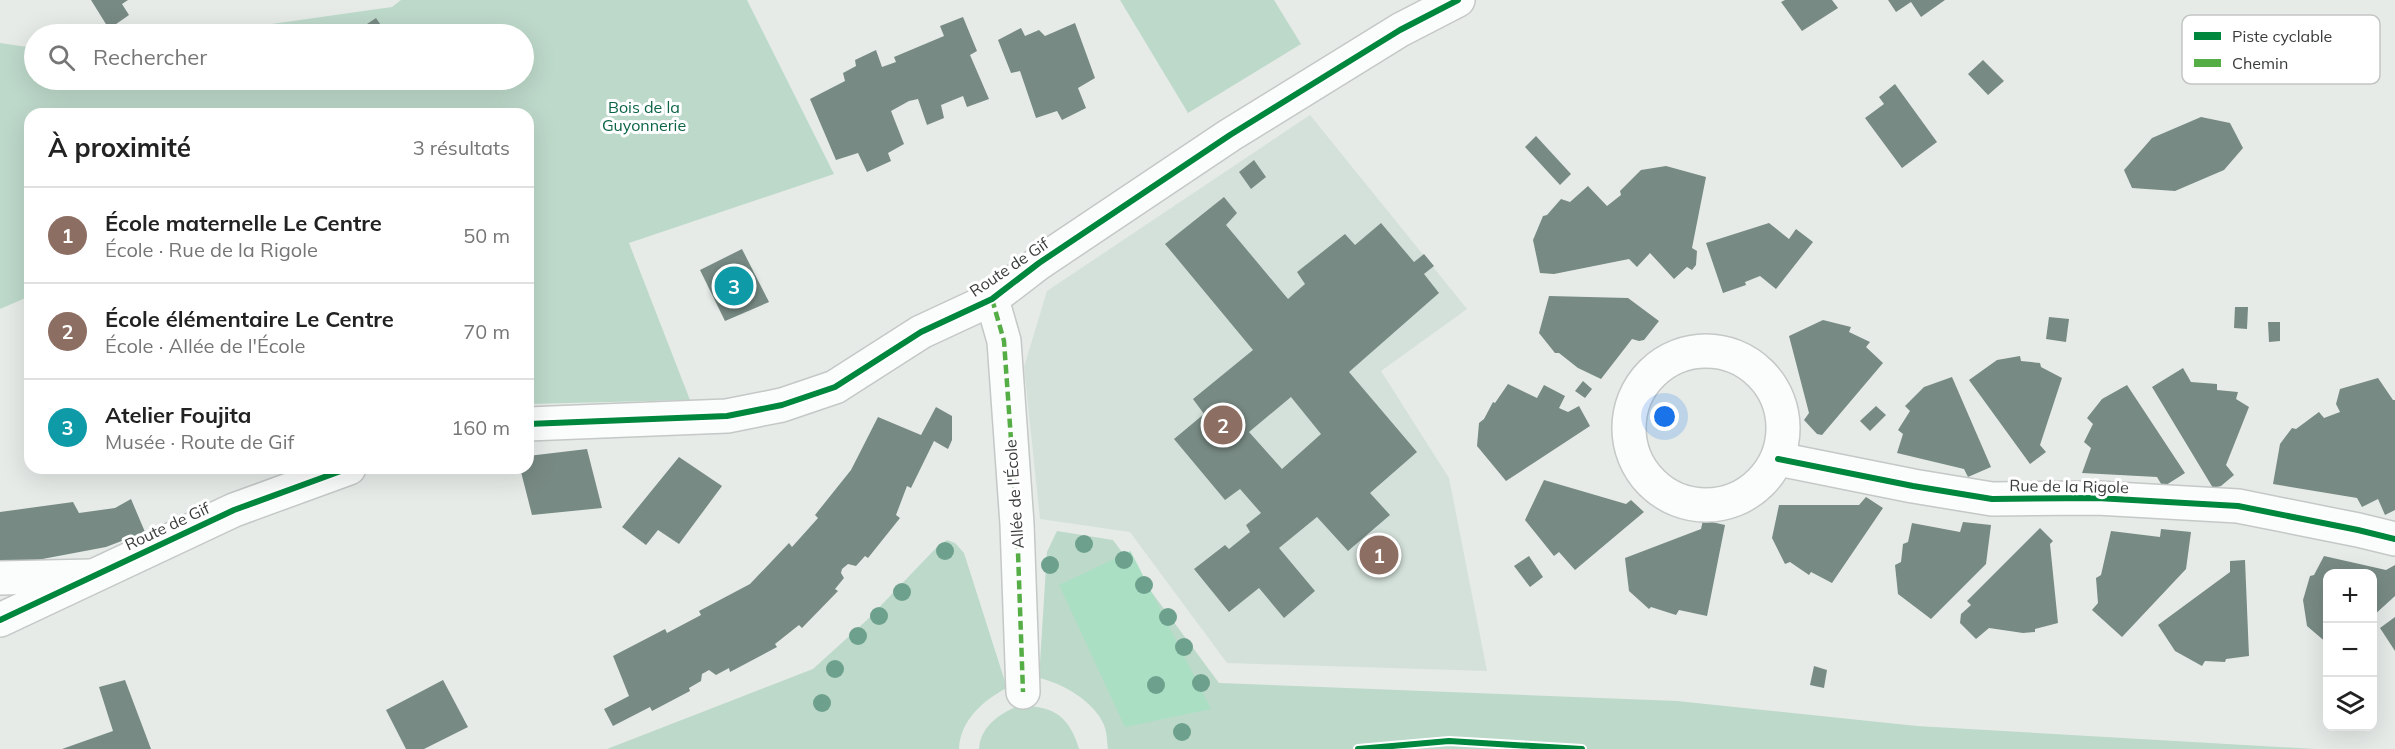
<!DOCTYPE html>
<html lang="fr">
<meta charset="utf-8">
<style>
:root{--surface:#fff;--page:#f6f6f6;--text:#222;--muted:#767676;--line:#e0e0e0;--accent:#757a77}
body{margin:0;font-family:Mulish,sans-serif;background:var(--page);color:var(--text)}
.controls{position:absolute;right:18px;bottom:18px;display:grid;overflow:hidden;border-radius:12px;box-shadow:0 6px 24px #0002}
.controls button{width:54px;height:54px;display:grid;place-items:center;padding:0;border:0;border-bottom:2px solid var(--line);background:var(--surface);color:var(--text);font:30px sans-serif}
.you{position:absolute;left:1665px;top:417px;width:21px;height:21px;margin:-15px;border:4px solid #fff;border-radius:50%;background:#1a73e8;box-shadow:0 0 0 9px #1a73e833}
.badge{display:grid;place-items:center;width:39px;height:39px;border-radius:50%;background:var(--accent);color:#fff;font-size:20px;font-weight:700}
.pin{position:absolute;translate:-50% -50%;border:3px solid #fff;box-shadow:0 2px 6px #0006}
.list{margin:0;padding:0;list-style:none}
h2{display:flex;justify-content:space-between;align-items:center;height:78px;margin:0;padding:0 24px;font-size:26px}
h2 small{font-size:20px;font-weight:400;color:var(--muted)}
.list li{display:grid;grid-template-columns:39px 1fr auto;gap:18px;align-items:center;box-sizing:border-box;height:96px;padding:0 24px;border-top:2px solid var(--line)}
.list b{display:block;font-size:22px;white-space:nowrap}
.list p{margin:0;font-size:20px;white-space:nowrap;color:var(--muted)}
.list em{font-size:20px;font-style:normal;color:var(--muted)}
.icon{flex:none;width:33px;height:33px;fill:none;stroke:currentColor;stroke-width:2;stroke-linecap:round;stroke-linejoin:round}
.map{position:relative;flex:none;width:2395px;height:749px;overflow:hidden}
.search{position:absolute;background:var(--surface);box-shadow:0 6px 24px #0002;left:24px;top:24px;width:510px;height:66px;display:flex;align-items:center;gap:15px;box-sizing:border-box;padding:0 21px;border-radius:33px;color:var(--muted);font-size:22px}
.panel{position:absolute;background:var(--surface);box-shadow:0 6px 24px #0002;left:24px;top:108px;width:510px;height:366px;border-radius:18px}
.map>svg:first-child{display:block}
</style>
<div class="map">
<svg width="2395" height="749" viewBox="0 0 2395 749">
<rect width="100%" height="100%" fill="#e6ebe8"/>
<polygon fill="#d4e1da" points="1310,115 1467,309 1381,371 1449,478 1487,671 1227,663 1130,532 1040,519 1024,367 1047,291"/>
<g fill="#bdd9ca">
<polygon points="401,0 747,0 834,174 629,243 690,400 528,404 528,114 30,114 30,296 0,309 0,43 34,48 34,80 524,80 524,34 201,34 392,7"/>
<polygon points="1120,0 1274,0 1301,44 1188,113"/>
<path d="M1057,531L1113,540L1219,683L1677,701L1917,726L2315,749H1108C1107,742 1107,732 1104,725C1094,701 1062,683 1039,678L1047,552Z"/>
<path d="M947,540L955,543L964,553L1007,688C983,700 960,721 959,749H607L813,669L867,620L937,547Z"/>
<path d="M1018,706C1052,705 1069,715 1079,749H979C980,727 999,714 1018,706Z"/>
</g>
<polygon fill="#abdfc4" points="1131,551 1131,552 1211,709 1125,727 1059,585"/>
<g fill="#778a83" fill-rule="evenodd">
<polygon points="91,0 128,0 122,4 129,15 109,29"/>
<polygon points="1785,0 1832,0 1838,8 1802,31 1781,2"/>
<polygon points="1888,0 1945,0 1921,17 1911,2 1896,12"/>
<polygon points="963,17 977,51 970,55 989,99 967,107 963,96 941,105 944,118 927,125 918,99 909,101 891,111 904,144 888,153 891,161 867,172 858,153 836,160 810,99 845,81 843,73 856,66 855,60 876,50 882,67 896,62 894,57 944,36 940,26"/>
<polygon points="376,18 387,34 365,34 361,28"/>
<polygon points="1075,23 1095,78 1078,88 1086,108 1062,120 1057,111 1036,118 1020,71 1011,73 998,40 1021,28 1025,36 1039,30 1045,36"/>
<polygon points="1983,60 2004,81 1988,95 1968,74"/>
<polygon points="1895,84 1937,142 1902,168 1865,118 1884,104 1879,97"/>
<polygon points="2201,117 2230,123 2243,148 2224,170 2175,191 2132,188 2124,170 2152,138"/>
<polygon points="1536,136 1571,174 1560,185 1525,147"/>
<polygon points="1254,160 1266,177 1251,189 1239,172"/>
<polygon points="1666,166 1706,177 1692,248 1697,251 1696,265 1692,270 1687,267 1674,279 1650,253 1637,267 1629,259 1554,274 1540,273 1533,240 1543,216 1547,215 1561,199 1570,202 1588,186 1607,206 1621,195 1620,191 1641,170"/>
<path d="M1224,197L1237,213L1226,225L1288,299L1305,284L1297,272L1345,234L1355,245L1381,223L1414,262L1424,254L1434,266L1424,274L1439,293L1349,372L1417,452L1370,493L1390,515L1348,551L1317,517L1279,548L1315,591L1284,618L1259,588L1229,612L1194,569L1225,545L1229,549L1250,532L1246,525L1261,513L1240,489L1225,500L1174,439L1204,414L1193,399L1253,350L1165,244ZM1291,397L1321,434L1282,469L1249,432Z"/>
<polygon points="1769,223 1789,239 1796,229 1813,242 1776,289 1760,276 1745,282 1746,285 1723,293 1706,243"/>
<polygon points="742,249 769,302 725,321 700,270"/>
<polygon points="1549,296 1628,298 1659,321 1644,340 1639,341 1632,339 1601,379 1578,368 1559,353 1555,353 1539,333"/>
<polygon points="2235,307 2248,307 2247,329 2234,328"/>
<polygon points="2049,317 2069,319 2066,342 2046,339"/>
<polygon points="1823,320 1851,327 1849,332 1870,342 1866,347 1883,363 1822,435 1817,434 1804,420 1809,413 1789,336"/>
<polygon points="2268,322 2280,322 2280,341 2269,342"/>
<polygon points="2020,356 2021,361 2040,363 2041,367 2062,378 2040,445 2046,452 2030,464 1969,380 1997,360"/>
<polygon points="2183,368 2191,382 2217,384 2217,390 2238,392 2236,399 2249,407 2226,465 2234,475 2221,486 2213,488 2152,387"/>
<polygon points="1952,377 1991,467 1968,477 1964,469 1897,453 1903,434 1898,430 1910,411 1905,406 1924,387"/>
<polygon points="2378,378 2393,400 2395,400 2395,510 2385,515 2378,499 2362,507 2357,498 2273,484 2280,444 2292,428 2296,429 2319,412 2324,418 2340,412 2336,404 2340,389"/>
<polygon points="1583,381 1592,389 1585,398 1575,391"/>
<polygon points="1508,384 1537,398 1544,385 1565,396 1559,408 1568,412 1579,406 1590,426 1506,481 1477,446 1479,423 1484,419 1493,402 1495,403"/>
<polygon points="2127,385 2185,473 2163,487 2157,477 2082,473 2091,448 2084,442 2093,424 2087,418 2102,399"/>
<polygon points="1876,406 1886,415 1870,431 1860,421"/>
<polygon points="936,407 952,416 952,440 948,449 934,441 911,488 907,486 896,515 900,518 868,558 865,556 856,566 848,564 842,569 841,573 844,578 835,589 838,591 802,628 799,625 775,644 777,647 730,672 729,668 716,675 709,670 702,674 701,681 689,688 690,691 652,711 650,707 613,726 604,709 629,696 613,656 665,629 667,633 701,615 699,611 750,584 789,543 792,547 818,518 815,515 851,470 878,417 921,435"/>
<polygon points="587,449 602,508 532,515 520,468 528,468 528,456"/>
<polygon points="679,457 722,486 679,544 658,530 646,545 622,527"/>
<polygon points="1544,480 1626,504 1631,500 1644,512 1575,570 1559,552 1554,556 1525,520"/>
<polygon points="1866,497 1883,508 1832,583 1811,572 1809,575 1790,562 1785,564 1772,538 1779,505 1859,505"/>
<polygon points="131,499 145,532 106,547 0,567 0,512 73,502 79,513 115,508"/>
<polygon points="1703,520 1725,525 1707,616 1679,610 1676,615 1651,607 1649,609 1629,591 1625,558 1701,529"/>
<polygon points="1963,522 1991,525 1986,564 1931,619 1898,594 1895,565 1901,562 1903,544 1908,542 1912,523 1960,532"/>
<polygon points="2040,528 2053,541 2050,544 2058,623 2035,629 2035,632 2023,633 1989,628 1976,639 1960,623 1961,614 1971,605 1967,601"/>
<polygon points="2161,529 2191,532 2186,569 2122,637 2092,610 2098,603 2096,578 2101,575 2111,531 2160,537"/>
<polygon points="1529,556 1543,577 1530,587 1514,566"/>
<polygon points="2324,556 2386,570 2395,565 2395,596 2373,616 2373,573 2328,574 2328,644 2307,626 2303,600 2310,576 2314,575"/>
<polygon points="2245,560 2249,656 2226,659 2225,662 2205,661 2202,666 2175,651 2158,625 2230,572 2230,561"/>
<polygon points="2395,617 2395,651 2380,628"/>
<polygon points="1814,666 1827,670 1824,688 1810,685"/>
<polygon points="125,680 151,749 62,749 113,731 99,687"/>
<polygon points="443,680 468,727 424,749 406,749 386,710"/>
</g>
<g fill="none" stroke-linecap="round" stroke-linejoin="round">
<defs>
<g id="street">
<polyline points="992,299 1004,341 1017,524 1023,692"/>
<circle cx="1706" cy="428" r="77"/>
<polyline points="1778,459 1913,486 1992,499 2097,498 2238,506 2358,530 2395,539"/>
<polyline points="0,578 92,576"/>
</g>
<g id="secondary">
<polyline points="528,424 727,416 782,405 835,387 921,332 992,299 1039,263 1230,135 1400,30 1458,0"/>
<polyline points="0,620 234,510 349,468"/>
</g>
</defs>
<use href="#street" stroke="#c4c8c6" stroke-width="36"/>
<use href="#secondary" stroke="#c4c8c6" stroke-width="36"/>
<use href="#street" stroke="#fbfcfc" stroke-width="33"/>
<use href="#secondary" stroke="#fbfcfc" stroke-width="33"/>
<polyline stroke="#55ad46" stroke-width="4.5" stroke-dasharray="9 4.5" stroke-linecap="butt" points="992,299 1004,341 1017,524 1023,692"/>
<defs>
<g id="cycleway">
<polyline points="528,424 727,416 782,405 835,387 921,332 992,299 1039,263 1230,135 1400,30 1458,0"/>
<polyline points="1778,459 1913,486 1992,499 2097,498 2238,506 2358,530 2395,539"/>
<polyline points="0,620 234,510 349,468"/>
<polyline points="1358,749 1449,741 1582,749"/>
</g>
</defs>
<use href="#cycleway" stroke="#fff" stroke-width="10"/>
<use href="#cycleway" stroke="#00873e" stroke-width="6"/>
</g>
<g fill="#6ea18d">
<circle cx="1084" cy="544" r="9"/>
<circle cx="945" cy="551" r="9"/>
<circle cx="1124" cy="560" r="9"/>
<circle cx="1050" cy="565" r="9"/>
<circle cx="1144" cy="585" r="9"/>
<circle cx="902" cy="592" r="9"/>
<circle cx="879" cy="616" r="9"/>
<circle cx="1168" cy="617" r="9"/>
<circle cx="858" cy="636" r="9"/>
<circle cx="1184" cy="647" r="9"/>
<circle cx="835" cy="669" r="9"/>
<circle cx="1201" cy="683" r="9"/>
<circle cx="1156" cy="685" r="9"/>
<circle cx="822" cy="703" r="9"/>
<circle cx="1182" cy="732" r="9"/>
</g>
<g text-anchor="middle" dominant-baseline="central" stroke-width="6" stroke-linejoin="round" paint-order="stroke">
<g font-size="16" fill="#0b6443" stroke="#fff">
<text x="644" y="107">Bois de la<tspan x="644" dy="18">Guyonnerie</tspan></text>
</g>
<g font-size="16" fill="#383d3a" stroke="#fff">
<text transform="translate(1009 267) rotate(-34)">Route de Gif</text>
<text transform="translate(2069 486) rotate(1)">Rue de la Rigole</text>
<text transform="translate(1014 494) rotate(-94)">Allée de l'École</text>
<text transform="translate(167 526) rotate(-25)">Route de Gif</text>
</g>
</g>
<rect x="2182" y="15" width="198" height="69" rx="9" fill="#fff" stroke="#c3c5c4" stroke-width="1.5"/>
<rect x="2194" y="32" width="27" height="8" fill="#00873e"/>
<rect x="2194" y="59" width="27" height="8" fill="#55ad46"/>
<g font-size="16" fill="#383d3a">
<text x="2232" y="42">Piste cyclable</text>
<text x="2232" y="69">Chemin</text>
</g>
</svg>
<div class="controls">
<button>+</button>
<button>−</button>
<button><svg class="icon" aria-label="layers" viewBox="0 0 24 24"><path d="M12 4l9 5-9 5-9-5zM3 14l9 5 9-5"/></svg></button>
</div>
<div class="you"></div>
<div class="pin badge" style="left:1379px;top:555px;background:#8d6e63">1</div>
<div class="pin badge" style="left:1223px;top:425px;background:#8d6e63">2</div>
<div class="pin badge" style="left:734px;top:286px;background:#0f9aa8">3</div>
<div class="search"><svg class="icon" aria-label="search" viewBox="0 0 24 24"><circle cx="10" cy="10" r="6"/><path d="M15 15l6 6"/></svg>Rechercher</div>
<section class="panel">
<h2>À proximité<small>3 résultats</small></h2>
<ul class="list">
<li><span class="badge" style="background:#8d6e63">1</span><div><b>École maternelle Le Centre</b><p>École · Rue de la Rigole</p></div><em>50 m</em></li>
<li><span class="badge" style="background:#8d6e63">2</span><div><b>École élémentaire Le Centre</b><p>École · Allée de l'École</p></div><em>70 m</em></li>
<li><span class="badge" style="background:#0f9aa8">3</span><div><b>Atelier Foujita</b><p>Musée · Route de Gif</p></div><em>160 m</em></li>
</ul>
</section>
</div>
